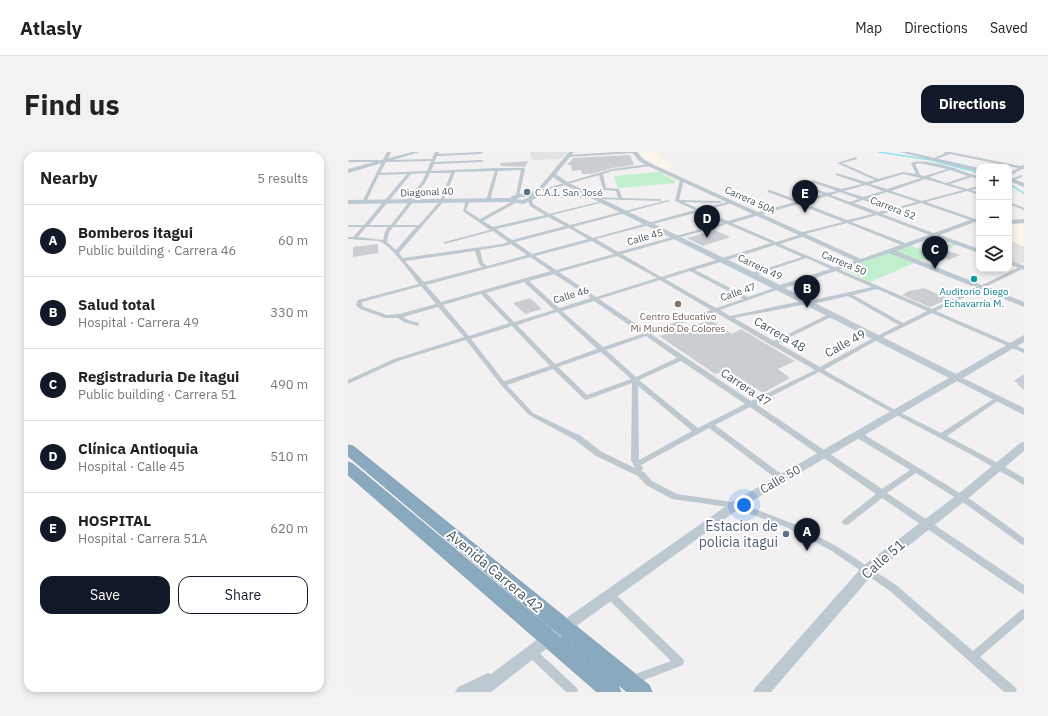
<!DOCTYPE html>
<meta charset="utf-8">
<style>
:root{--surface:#fff;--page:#f2f2f2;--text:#222;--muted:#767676;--line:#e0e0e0;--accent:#111827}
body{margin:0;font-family:"IBM Plex Sans",sans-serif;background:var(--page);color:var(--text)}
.controls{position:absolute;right:12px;top:12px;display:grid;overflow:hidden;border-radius:8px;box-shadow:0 2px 6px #0003}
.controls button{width:36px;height:36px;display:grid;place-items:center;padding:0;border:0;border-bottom:1px solid var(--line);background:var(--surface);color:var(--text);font:20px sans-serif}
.you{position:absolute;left:396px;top:353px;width:14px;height:14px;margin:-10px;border:3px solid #fff;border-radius:50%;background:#1a73e8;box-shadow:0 0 0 6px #1a73e833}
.badge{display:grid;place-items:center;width:26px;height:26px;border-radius:50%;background:var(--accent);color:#fff;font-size:13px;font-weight:700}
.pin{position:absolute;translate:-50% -33px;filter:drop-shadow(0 1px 2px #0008)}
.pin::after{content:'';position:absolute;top:21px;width:14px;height:12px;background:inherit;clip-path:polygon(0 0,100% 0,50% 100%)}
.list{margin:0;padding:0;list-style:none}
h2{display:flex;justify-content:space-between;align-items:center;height:52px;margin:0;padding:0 16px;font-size:17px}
h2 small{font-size:13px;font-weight:400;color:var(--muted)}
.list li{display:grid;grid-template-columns:26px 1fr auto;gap:12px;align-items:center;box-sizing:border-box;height:72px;padding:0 16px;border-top:1px solid var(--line)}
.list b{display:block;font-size:15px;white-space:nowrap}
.list p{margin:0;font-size:13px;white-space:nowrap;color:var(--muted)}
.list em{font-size:13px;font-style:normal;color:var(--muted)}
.actions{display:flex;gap:8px;padding:12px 16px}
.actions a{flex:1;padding:9px 0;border:1px solid var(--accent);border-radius:12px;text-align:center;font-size:14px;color:var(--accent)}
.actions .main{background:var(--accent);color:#fff}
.icon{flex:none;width:22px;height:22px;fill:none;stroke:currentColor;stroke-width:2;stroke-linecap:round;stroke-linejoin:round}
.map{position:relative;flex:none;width:676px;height:540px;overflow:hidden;border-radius:12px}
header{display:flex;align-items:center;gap:24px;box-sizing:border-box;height:56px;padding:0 20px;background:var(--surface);border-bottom:1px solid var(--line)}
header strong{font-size:19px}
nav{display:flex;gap:22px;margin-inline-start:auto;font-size:14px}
.intro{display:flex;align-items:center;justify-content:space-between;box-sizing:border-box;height:96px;padding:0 24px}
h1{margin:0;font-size:28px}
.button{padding:10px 18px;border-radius:12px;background:var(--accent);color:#fff;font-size:14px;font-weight:700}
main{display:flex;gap:24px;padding:0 24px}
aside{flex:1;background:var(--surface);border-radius:12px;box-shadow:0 2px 6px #0003}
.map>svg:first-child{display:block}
</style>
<header>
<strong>Atlasly</strong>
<nav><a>Map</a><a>Directions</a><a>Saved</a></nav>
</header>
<div class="intro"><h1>Find us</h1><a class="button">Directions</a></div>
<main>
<aside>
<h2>Nearby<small>5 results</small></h2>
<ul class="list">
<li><span class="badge">A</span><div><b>Bomberos itagui</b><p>Public building · Carrera 46</p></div><em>60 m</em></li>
<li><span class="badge">B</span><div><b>Salud total</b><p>Hospital · Carrera 49</p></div><em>330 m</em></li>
<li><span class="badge">C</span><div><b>Registraduria De itagui</b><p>Public building · Carrera 51</p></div><em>490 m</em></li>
<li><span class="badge">D</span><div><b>Clínica Antioquia</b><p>Hospital · Calle 45</p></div><em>510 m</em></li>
<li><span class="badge">E</span><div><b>HOSPITAL</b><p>Hospital · Carrera 51A</p></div><em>620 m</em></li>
</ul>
<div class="actions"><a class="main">Save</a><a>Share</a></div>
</aside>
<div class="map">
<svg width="676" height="540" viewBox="0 0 676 540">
<rect width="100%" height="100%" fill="#f2f0f0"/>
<g fill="#fcf5eb">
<polygon points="291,0 309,0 311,2 309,3 325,14 315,17 295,5"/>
<polygon points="661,72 676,72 676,95 661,87"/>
</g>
<g fill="#e3e1e2">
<polygon points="182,0 220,0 212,7 184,8"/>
<polygon points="661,87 676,95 676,110 672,112 661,108"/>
</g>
<g fill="#c0efcd">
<polygon points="311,20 327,29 327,31 270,36 266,24"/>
<polygon points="605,91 611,92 522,130 495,117 562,93 582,101"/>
</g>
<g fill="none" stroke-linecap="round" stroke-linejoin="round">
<g stroke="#8ee2eb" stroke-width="1.5">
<polyline points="531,0 583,8 631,21"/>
<polyline points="661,32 676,41"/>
</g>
</g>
<g fill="#caced2">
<polygon points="282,3 286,13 264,16 243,22 234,22 233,18 224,19 223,13 219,13 225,6"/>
<polygon points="180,9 177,15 153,14 152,11"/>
<polygon points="366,78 382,85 355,94 339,86"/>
<polygon points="30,92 30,101 5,105 5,95"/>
<polygon points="600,99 612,103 601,108 589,103"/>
<polygon points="576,136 601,147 582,155 554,143 561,139"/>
<polygon points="182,146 194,157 177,162 165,151"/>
<polygon points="363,168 384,182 393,177 447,209 430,217 442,226 415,241 380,219 367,222 311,184"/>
<polygon points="676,222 676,238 669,232 670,231 666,229"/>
</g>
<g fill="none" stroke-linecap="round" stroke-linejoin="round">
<defs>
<g id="highway">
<polygon points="0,293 5,294 301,533 304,540 279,540 0,304"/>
<polygon points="0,310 5,312 270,533 273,540 249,540 0,323"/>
</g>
</defs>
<use href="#highway" stroke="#7494aa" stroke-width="1"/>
<g fill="#bec9cf" fill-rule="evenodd">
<path d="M39,0H43L39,8L84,7L87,0H91L90,2L133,0L135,1L133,2L89,4L86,10L134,8L136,9L134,10L86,12L83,19L149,16H175L177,17L171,44L168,43L173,18L150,19L142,48L140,49L138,48L147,19L107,20L95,50L51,101L55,106L155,92L160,90L145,79L96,92V90L142,78L115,59L118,48L120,47L122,48L118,58L132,67L167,48H169V50L135,69L145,75L197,63L182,54L180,48L182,47L184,48L185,52L201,62L254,49L256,50L204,63L222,73L320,48L322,49L225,75L245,86L347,58L327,49L332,28L334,27L336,28L331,48L372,49L374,50L372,51L335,50L351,57L384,49V51L355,59L380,69L447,50L420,40V38H422L451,49L475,42L450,33V31L479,41L489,39L464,30V28L493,37L514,32L488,23V21L518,30L527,28L489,11L508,5L509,7L494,11L530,27L555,20L568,22L563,11C578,5 615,19 631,25V27L624,25L602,32L619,37L631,34V36L623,38L631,41V43L619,39L578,50L627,67L631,66V68L625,69L573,51L534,62L588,82V84H584L529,63L503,70L560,92V94H556L499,71L457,82V84L432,92L584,157L676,113V116L588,159L676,197V201L584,161L531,187L476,218L545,257L593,281L647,246H651L652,247L651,248L599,284L646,309L676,326V333L624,303L541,259L471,220L408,252L534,337L562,318L506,284L505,282L506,280H512L625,349L676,386V393L673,392L619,353L568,321L539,341L676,433V442L673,441L534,346L501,372L498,373L495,372L494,370L495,368L528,342L402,255L367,273L436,324L437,326L436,328H430L361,276L293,313L295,317L293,319L296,320L304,329L329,342L391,351L446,372L490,395L548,433L625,499L673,458L676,457V467L632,505L668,536L669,540H656L542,439L484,399L440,376L387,356L324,347L298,333L290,324L248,304L227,288L181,263L153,233L118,188L50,209L0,232V228L46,207L116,185L90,155L55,165L60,168L71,171V173L69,174L56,170L50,166H37L12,157L8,153L10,148L71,132C62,121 44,94 31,89L0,87V85H5L14,75H0V73H16L59,22L31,23L18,50L15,51L14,50ZM83,9L79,19L32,21L38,10ZM571,11L599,17L577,24L572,23L567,12ZM602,18L620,24L598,31L581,25ZM78,21L74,30L57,50L60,51L43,73H21L63,22ZM82,21H103L92,49L71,73H47L65,50L62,49L77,31ZM555,22L573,26L539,37L522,32ZM577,27L615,38L574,49L543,39ZM518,33L535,39L515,45L496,39ZM492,40L511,47L502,50L483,43ZM539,40L569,50L546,56L519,47ZM479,44L525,62L499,68L455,51ZM515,48L541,57L530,60L506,51ZM450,52L495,70L451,81V83L428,90L384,71ZM351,60L375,71L270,100L248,87ZM200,65L217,74L164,88L148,77ZM379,72L423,91L313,125L274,102ZM18,75H40L37,80L35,88L10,85ZM45,75H68L48,98L39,90L41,80ZM221,76L240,87L184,102L167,90ZM244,89L266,102L208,118L187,104ZM163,92L179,103L139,114L135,111L132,98L156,94ZM427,93L454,105L401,122V124H405L458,106L524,135L461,149L459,148L382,164L372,158L434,136L433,135H429L400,145L347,118ZM127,99L131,112L134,115L76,130L57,109ZM269,104L309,126L248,145L211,120ZM182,105L203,119L93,150L78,133ZM342,119L395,147L368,156L317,127ZM206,122L243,146L211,156L181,129ZM312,128L363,158L300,180L251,147ZM176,130L206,158L166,170L138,141ZM73,134L88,152L51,162L39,163L16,155L14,153V150ZM529,137L579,159L555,171L505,143ZM133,142L161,171L121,184L95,153ZM500,144L551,173L527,185L472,215L430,191L485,164V162H481L426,189L386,166L459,152L461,153ZM246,149L294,182L255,195L214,159ZM209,160L249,197L207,212L169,173ZM367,160L421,192L422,193L425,194L467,218L403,249L303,182ZM164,174L202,214L156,229L123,187ZM298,184L329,206L288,225L258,198ZM253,200L283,227L239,243L210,215ZM333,209L397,252L350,276L291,228ZM205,217L236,247L238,248L284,231L283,308L287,316L254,300L233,284L185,261L159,233ZM290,234L344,279L291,308Z"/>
<polygon points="269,0 288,0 286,1 220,5 218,4 220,3"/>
<polygon points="594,0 602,0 673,14 676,13 676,17 674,17 661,24 661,21 670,16 602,2 586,8 586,6 598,1"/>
<polygon points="0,8 30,8 32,9 30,10 0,10"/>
<polygon points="302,12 303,14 264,19 255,22 258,36 271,37 274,46 312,47 313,47 313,49 244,47 243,46 245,45 270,46 268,39 255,38 251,23 192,40 189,39 264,17"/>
<polygon points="673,23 674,23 674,25 663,29 661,28"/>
<polygon points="661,50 676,56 676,58 661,52"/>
<polygon points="262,439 265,440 335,507 336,510 335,513 283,533 279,531 278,528 279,525 323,509 259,446 257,443 259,440"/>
<polygon points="183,496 187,497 229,536 230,540 218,540 179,503 178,500 179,497"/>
</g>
<g fill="#bcc9d1" fill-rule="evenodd">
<polygon points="64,0 72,0 0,21 0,17"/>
<path d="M221,0H226L208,22L219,30L432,133L507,109L300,14L291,9L284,0H289L295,7L304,12L513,107L625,67H631V71L627,70L592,83L631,97V101L586,85L548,99L676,150V155L541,101L437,136L608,222L676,183V190L615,226L676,256V263L609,229L392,356L220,480L143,540H107L110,535L140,521L143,522L210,472L384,350L601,226L428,138L243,46L191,45L175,52L164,50L0,52V48L162,46L164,44C173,41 181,42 189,38ZM205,25L215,32L237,43L191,41ZM173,45H182L174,48L168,47Z"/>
<polygon points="552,0 560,0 631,16 631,20"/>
<polygon points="661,25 676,31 676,35 661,29"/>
<polygon points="676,67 676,71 661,72 661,68"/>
<polygon points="661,108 676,114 676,118 661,112"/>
<polygon points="676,290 676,299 617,349 525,422 423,540 405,540 408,535 515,414 609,343 672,291"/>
</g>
<use href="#highway" fill="#89a9be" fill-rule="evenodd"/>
</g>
<g fill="#5c6f8a" stroke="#fff" stroke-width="1.5">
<circle cx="179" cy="40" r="4"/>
<circle cx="438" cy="382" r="4"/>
</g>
<circle fill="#0f9aa8" stroke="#fff" stroke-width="1.5" cx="626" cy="127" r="4"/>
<circle fill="#8d6e63" stroke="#fff" stroke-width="1.5" cx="330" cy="152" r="4"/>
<g text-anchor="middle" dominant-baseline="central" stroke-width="4" stroke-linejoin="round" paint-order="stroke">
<g font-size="10" fill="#48565d" stroke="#fff">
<text transform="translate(79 40) rotate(-2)">Diagonal 40</text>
<text transform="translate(402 48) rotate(24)">Carrera 50A</text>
<text transform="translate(545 56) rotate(21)">Carrera 52</text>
<text transform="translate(297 85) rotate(-16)">Calle 45</text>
<text transform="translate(496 111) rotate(23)">Carrera 50</text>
<text transform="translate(412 115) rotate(25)">Carrera 49</text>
<text transform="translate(390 140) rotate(-19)">Calle 47</text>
<text transform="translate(223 143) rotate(-17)">Calle 46</text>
</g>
<g font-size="10" fill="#4e5e75" stroke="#fff" text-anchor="start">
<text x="187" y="40">C.A.I. San José</text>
</g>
<g font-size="10" fill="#0d838f" stroke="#fff">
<text x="626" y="139">Auditorio Diego<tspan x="626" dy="12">Echavarría M.</tspan></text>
</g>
<g font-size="10" fill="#785e54" stroke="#fff">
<text x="330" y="164">Centro Educativo<tspan x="330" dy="12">Mi Mundo De Colores</tspan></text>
</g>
<g font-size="12" fill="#48565d" stroke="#fff">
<text transform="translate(432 182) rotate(30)">Carrera 48</text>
<text transform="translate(497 191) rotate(-29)">Calle 49</text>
<text transform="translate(398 235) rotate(34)">Carrera 47</text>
<text transform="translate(432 327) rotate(-30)">Calle 50</text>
</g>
<g font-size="14" fill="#4e5e75" stroke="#fff" text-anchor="end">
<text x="430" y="374">Estacion de<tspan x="430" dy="16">policia itagui</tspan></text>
</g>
<g font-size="14" fill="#48565d" stroke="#fff">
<text transform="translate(535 407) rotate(-41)">Calle 51</text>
<text transform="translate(147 419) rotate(40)">Avenida Carrera 42</text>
</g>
</g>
</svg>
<div class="controls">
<button>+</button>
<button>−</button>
<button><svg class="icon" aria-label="layers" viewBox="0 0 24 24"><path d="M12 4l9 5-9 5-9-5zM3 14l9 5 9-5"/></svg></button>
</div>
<div class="you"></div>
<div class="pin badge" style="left:459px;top:399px">A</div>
<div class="pin badge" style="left:459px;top:156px">B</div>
<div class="pin badge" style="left:587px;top:117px">C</div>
<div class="pin badge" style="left:359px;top:86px">D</div>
<div class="pin badge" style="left:457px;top:61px">E</div>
</div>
</main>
